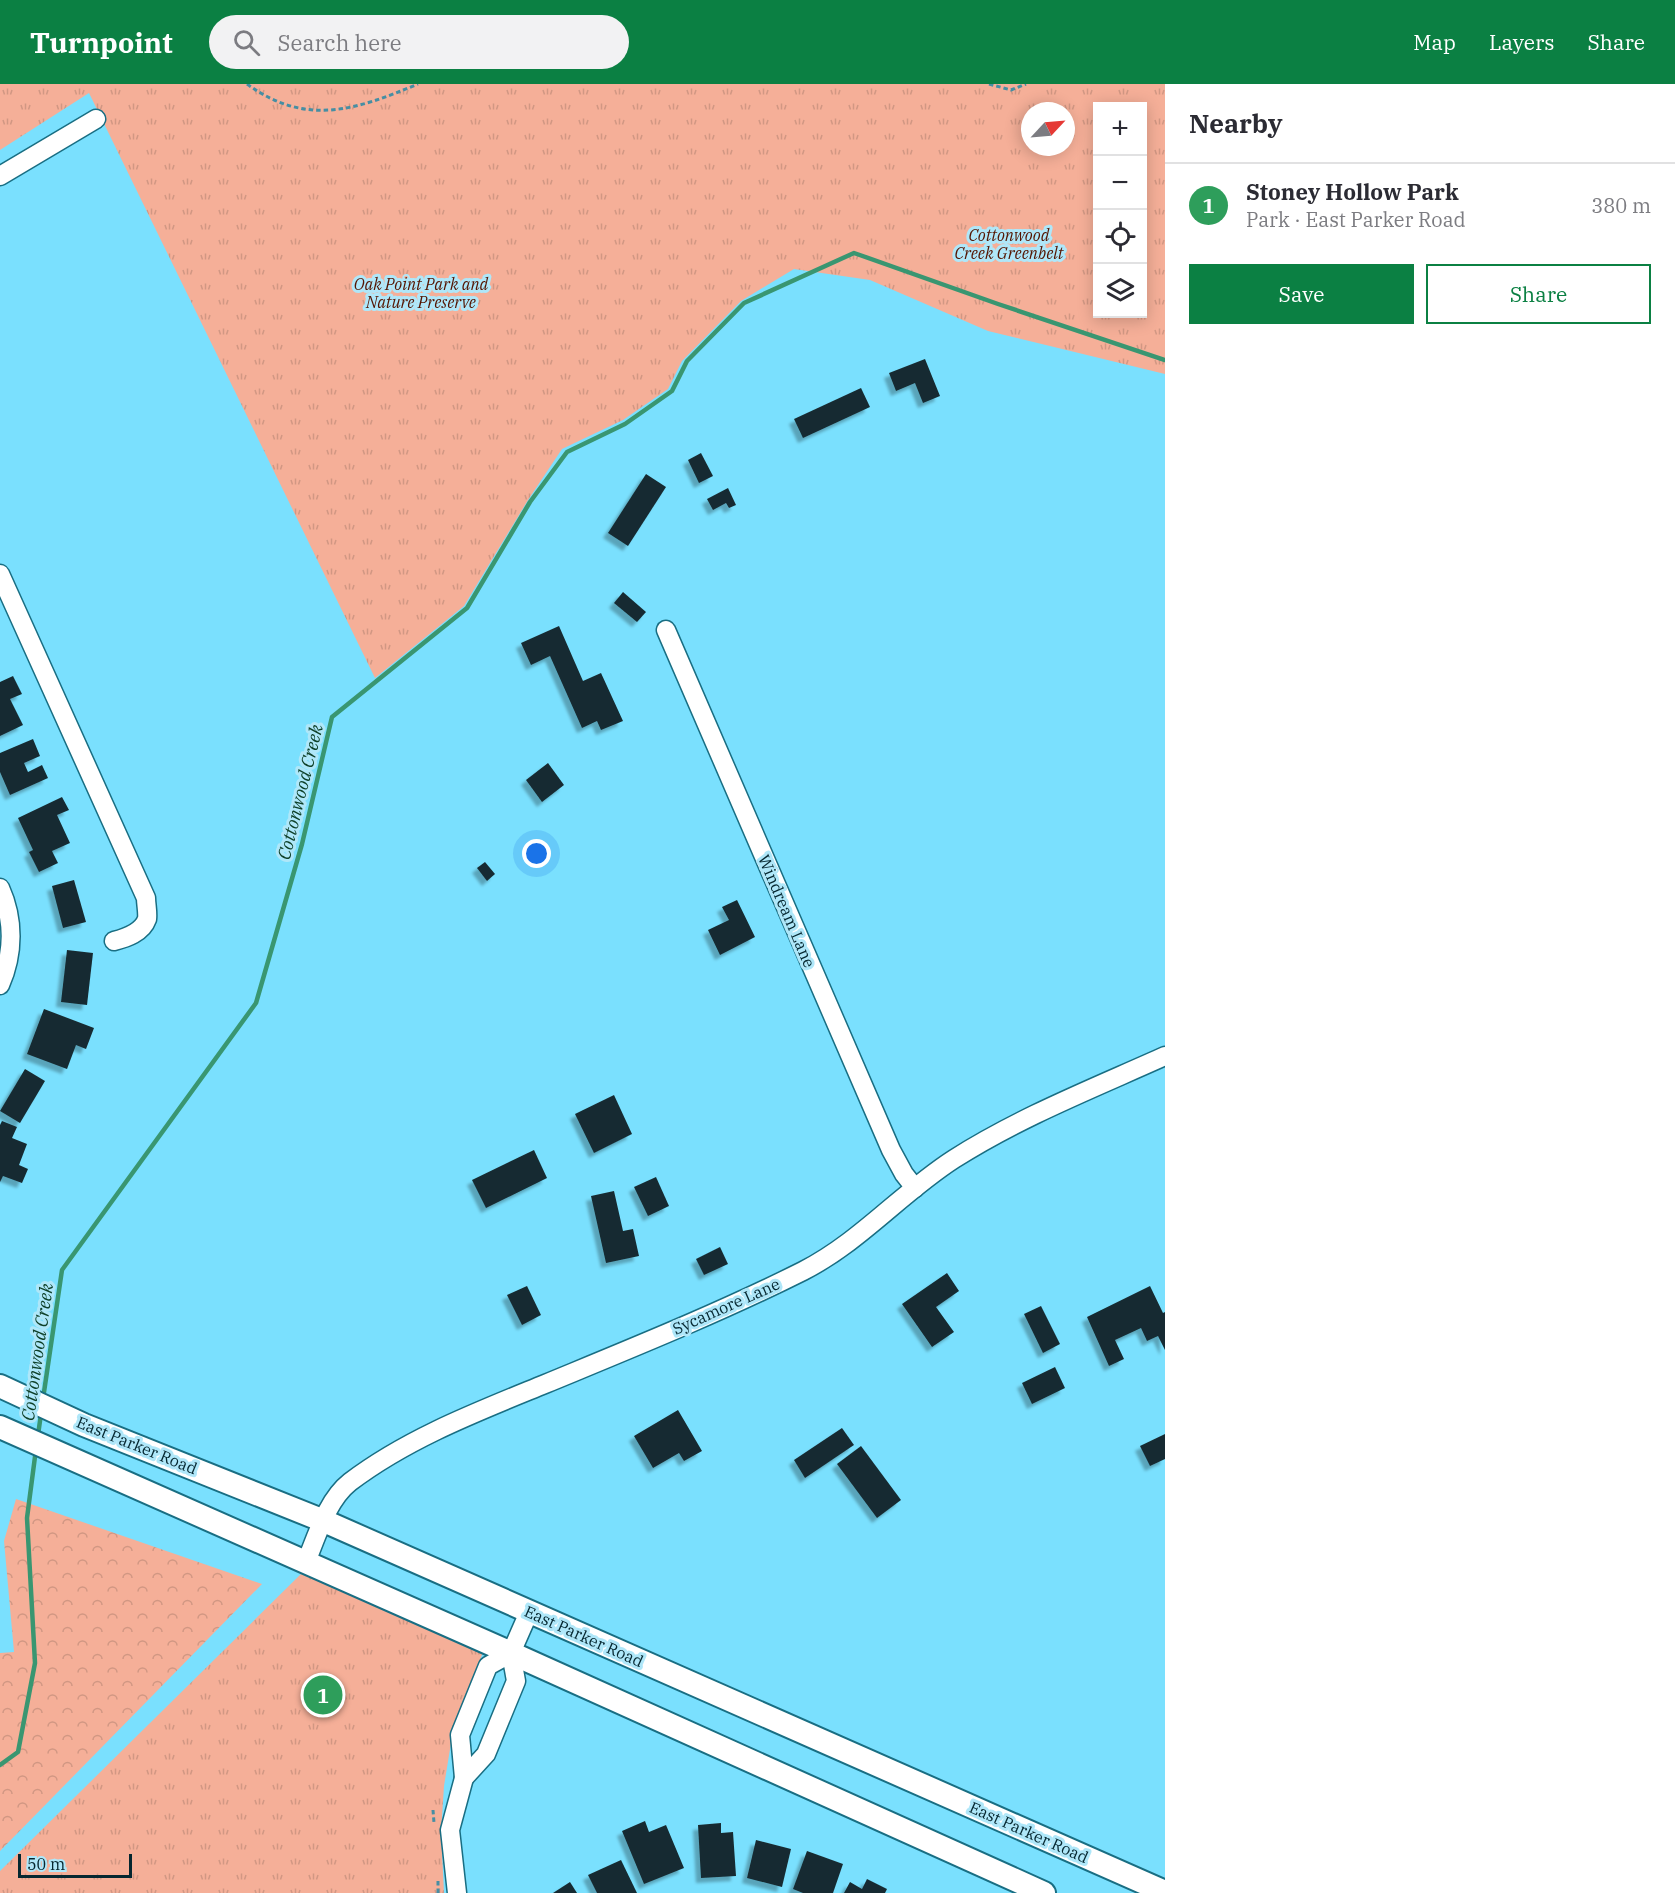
<!DOCTYPE html>
<meta charset="utf-8">
<style>
:root{--surface:#fff;--page:#f2f2f3;--text:#2b2b33;--muted:#7c7c81;--line:#e1e1e2;--accent:#0b8043}
body{margin:0;font-family:"IBM Plex Serif",serif;background:var(--page);color:var(--text)}
.controls{position:absolute;right:18px;top:18px;display:grid;overflow:hidden;border-radius:0px;box-shadow:0 3px 15px #0003}
.controls button{width:54px;height:54px;display:grid;place-items:center;padding:0;border:0;border-bottom:2px solid var(--line);background:var(--surface);color:var(--text);font:30px sans-serif}
.compass{position:absolute;left:1021px;top:18px;width:54px;height:54px;border-radius:50%;background:var(--surface);box-shadow:0 3px 15px #0003;rotate:64deg}
.scale{position:absolute;left:18px;bottom:15px;width:114px;box-sizing:border-box;padding-left:6px;border:3px solid #052730;border-top:0;font-size:16px;line-height:21px;white-space:nowrap;color:#052730;-webkit-text-stroke:4px #afe7f9;paint-order:stroke}
.you{position:absolute;left:537px;top:770px;width:21px;height:21px;margin:-15px;border:4px solid #fff;border-radius:50%;background:#1a73e8;box-shadow:0 0 0 9px #1a73e833}
.badge{display:grid;place-items:center;width:39px;height:39px;border-radius:50%;background:var(--accent);color:#fff;font-size:20px;font-weight:700}
.pin{position:absolute;translate:-50% -50%;border:3px solid #fff;box-shadow:0 2px 6px #0006}
.list{margin:0;padding:0;list-style:none}
h2{display:flex;justify-content:space-between;align-items:center;height:78px;margin:0;padding:0 24px;font-size:26px}
h2 small{font-size:20px;font-weight:400;color:var(--muted)}
.list li{display:grid;grid-template-columns:39px 1fr auto;gap:18px;align-items:center;box-sizing:border-box;height:84px;padding:0 24px;border-top:2px solid var(--line)}
.list b{display:block;font-size:22px;white-space:nowrap}
.list p{margin:0;font-size:20px;white-space:nowrap;color:var(--muted)}
.list em{font-size:20px;font-style:normal;color:var(--muted)}
.actions{display:flex;gap:12px;padding:18px 24px}
.actions a{flex:1;padding:14px 0;border:2px solid var(--accent);border-radius:0px;text-align:center;font-size:21px;color:var(--accent)}
.actions .main{background:var(--accent);color:#fff}
.icon{flex:none;width:33px;height:33px;fill:none;stroke:currentColor;stroke-width:2;stroke-linecap:round;stroke-linejoin:round}
.map{position:relative;flex:none;width:1165px;height:1809px;overflow:hidden}
header{display:flex;align-items:center;gap:36px;box-sizing:border-box;height:84px;padding:0 30px;background:var(--accent);color:#fff}
header strong{font-size:28px}
nav{display:flex;gap:33px;margin-inline-start:auto;font-size:21px}
.search{width:420px;height:54px;background:var(--page);display:flex;align-items:center;gap:15px;box-sizing:border-box;padding:0 21px;border-radius:33px;color:var(--muted);font-size:22px}
main{display:flex}
aside{flex:1;background:var(--surface)}
.map>svg:first-child{display:block}
</style>
<header>
<strong>Turnpoint</strong>
<div class="search"><svg class="icon" aria-label="search" viewBox="0 0 24 24"><circle cx="10" cy="10" r="6"/><path d="M15 15l6 6"/></svg>Search here</div>
<nav><a>Map</a><a>Layers</a><a>Share</a></nav>
</header>
<main>
<div class="map">
<svg width="1165" height="1809" viewBox="0 0 1165 1809">
<defs>
<pattern id="forest-crowns" width="20" height="18" patternUnits="userSpaceOnUse" patternTransform="scale(1.5)"><rect width="20" height="18" fill="#f5af98"/><path d="M2 6a3 3 0 1 1 6 0M12 15a3 3 0 1 1 6 0" fill="none" stroke="#d19783"/></pattern>
<pattern id="park-tufts" width="24" height="20" patternUnits="userSpaceOnUse" patternTransform="scale(1.5)"><rect width="24" height="20" fill="#f5af98"/><path d="M3 7l-1-3M5 7V3M7 7l1-3M15 17l-1-3M17 17v-4M19 17l1-3" fill="none" stroke="#d19783"/></pattern>
<filter id="shadow"><feDropShadow dx="-5" dy="5" stdDeviation="1.5" flood-color="#0004"/></filter>
</defs>
<rect width="100%" height="100%" fill="#7ae0fe"/>
<polygon fill="url(#forest-crowns)" points="16,1415 262,1500 0,1767 0,1569 14,1568 4,1457"/>
<g fill="url(#park-tufts)" fill-rule="evenodd">
<path d="M0,0H1165V290L988,247L870,196L794,185L741,217L682,277L668,305L623,336L562,365L528,416L464,522L375,594L89,9L0,66ZM1098,22H1142V230H1098ZM1030,27H1066V63H1030Z"/>
<polygon points="303,1488 483,1568 452,1653 444,1702 441,1748 444,1809 0,1809 0,1787"/>
</g>
<g fill="none" stroke-linecap="round" stroke-linejoin="round">
<g stroke="#399671" stroke-width="4.5">
<polyline points="43,1315 62,1186 256,919 302,760 332,633 467,524 530,418 567,368 625,340 672,307 687,277 744,219 854,169 998,220 1165,276"/>
<polyline points="38,1351 41,1330"/>
<polyline points="0,1681 18,1668 35,1579 27,1434 36,1365"/>
</g>
</g>
<g fill="#172b31" filter="url(#shadow)">
<polygon points="925,275 940,312 923,319 915,299 896,307 889,289"/>
<polygon points="861,304 870,323 803,354 794,335"/>
<polygon points="701,369 713,392 699,399 688,376"/>
<polygon points="646,390 666,403 628,462 608,449"/>
<polygon points="728,404 736,421 729,424 726,419 713,426 707,415"/>
<polygon points="623,508 646,528 637,538 614,519"/>
<polygon points="559,542 583,597 601,589 623,637 601,646 597,637 582,644 550,572 531,581 521,559"/>
<polygon points="13,592 22,610 10,615 23,641 0,652 0,598"/>
<polygon points="33,655 40,672 24,679 28,688 42,681 48,694 10,711 0,688 0,669"/>
<polygon points="548,679 564,701 542,718 526,696"/>
<polygon points="62,713 69,726 57,731 70,759 52,767 58,779 39,788 29,768 33,766 18,734"/>
<polygon points="485,778 495,790 487,797 477,784"/>
<polygon points="74,796 86,838 63,844 52,802"/>
<polygon points="737,816 755,853 720,871 708,846 729,836 722,823"/>
<polygon points="67,866 93,869 87,921 61,918"/>
<polygon points="44,925 94,944 86,965 76,961 67,985 27,970"/>
<polygon points="25,985 45,997 20,1039 0,1027"/>
<polygon points="614,1011 632,1050 594,1069 575,1030"/>
<polygon points="2,1037 17,1043 12,1054 27,1060 19,1081 28,1085 22,1099 3,1092 0,1098 0,1041"/>
<polygon points="534,1066 547,1094 486,1124 472,1096"/>
<polygon points="656,1093 669,1122 648,1132 634,1103"/>
<polygon points="614,1107 623,1147 633,1145 639,1172 606,1179 591,1112"/>
<polygon points="720,1163 728,1180 704,1191 696,1175"/>
<polygon points="947,1189 959,1207 936,1223 954,1248 932,1263 902,1220"/>
<polygon points="527,1202 541,1231 522,1241 507,1211"/>
<polygon points="1150,1202 1163,1229 1165,1228 1165,1266 1158,1252 1147,1257 1141,1244 1115,1256 1124,1275 1109,1282 1087,1233"/>
<polygon points="1041,1222 1060,1260 1043,1269 1024,1230"/>
<polygon points="1055,1283 1065,1304 1032,1320 1022,1299"/>
<polygon points="678,1326 702,1367 684,1377 679,1369 653,1384 634,1352"/>
<polygon points="842,1344 854,1361 805,1394 794,1376"/>
<polygon points="1165,1350 1165,1375 1150,1382 1140,1362"/>
<polygon points="861,1362 901,1416 877,1434 837,1380"/>
<polygon points="645,1737 649,1748 666,1741 684,1784 644,1800 622,1747"/>
<polygon points="721,1739 721,1749 733,1748 736,1792 701,1794 698,1741"/>
<polygon points="756,1756 791,1765 782,1803 747,1794"/>
<polygon points="807,1767 843,1780 833,1809 803,1809 793,1805"/>
<polygon points="621,1776 637,1809 597,1809 588,1791"/>
<polygon points="867,1795 887,1805 885,1809 844,1809 850,1798 862,1805"/>
<polygon points="570,1798 577,1809 553,1809"/>
</g>
<g fill="none" stroke-linecap="round" stroke-linejoin="round">
<defs>
<g id="minor">
<polyline points="0,92 96,35"/>
<path d="M0,490L146,814C146,820 148,829 147,835C142,849 126,854 114,857"/>
<polyline points="666,546 891,1066 904,1090 915,1104"/>
<path d="M0,804C14,835 14,869 0,901"/>
<path d="M306,1478C317,1452 327,1416 350,1398C408,1354 479,1327 545,1300C632,1264 719,1229 803,1187C860,1158 901,1109 954,1075C1020,1033 1094,1004 1165,972"/>
<polyline points="511,1569 488,1582 460,1651 464,1694 486,1670 516,1597 511,1569 529,1528"/>
<polyline points="457,1809 450,1746 464,1694"/>
</g>
<g id="major">
<polyline points="0,1302 84,1341 324,1437 1165,1808"/>
<polyline points="0,1343 511,1569 1044,1809"/>
</g>
</defs>
<use href="#minor" stroke="#196e83" stroke-width="21"/>
<use href="#major" stroke="#196e83" stroke-width="26"/>
<g stroke="#468ea3" stroke-width="3" stroke-dasharray="4.5 3" stroke-linecap="butt">
<path d="M247,0C306,43 356,26 418,0"/>
<polyline points="989,0 1011,6 1026,0"/>
<polyline points="433,1726 434,1739"/>
<polyline points="438,1797 438,1809"/>
</g>
<use href="#minor" stroke="#fff" stroke-width="18"/>
<use href="#major" stroke="#fff" stroke-width="22"/>
</g>
<g text-anchor="middle" dominant-baseline="central" stroke-width="6" stroke-linejoin="round" paint-order="stroke">
<g font-size="16" font-style="italic" fill="#541400" stroke="#afe7f9">
<text x="1009" y="151">Cottonwood<tspan x="1009" dy="18">Creek Greenbelt</tspan></text>
<text x="421" y="200">Oak Point Park and<tspan x="421" dy="18">Nature Preserve</tspan></text>
</g>
<g font-size="16" fill="#052730" stroke="#afe7f9">
<text transform="translate(787 827) rotate(67)">Windream Lane</text>
<text transform="translate(726 1222) rotate(-24)">Sycamore Lane</text>
<text transform="translate(137 1361) rotate(22)">East Parker Road</text>
<text transform="translate(584 1552) rotate(24)">East Parker Road</text>
<text transform="translate(1029 1748) rotate(24)">East Parker Road</text>
</g>
<g font-size="18" font-style="italic" fill="#0e4029" stroke="#afe7f9">
<text transform="translate(300 708) rotate(-76)">Cottonwood Creek</text>
<text transform="translate(37 1268) rotate(-82)">Cottonwood Creek</text>
</g>
</g>
</svg>
<div class="controls">
<button>+</button>
<button>−</button>
<button><svg class="icon" aria-label="locate" viewBox="0 0 24 24"><circle cx="12" cy="12" r="6"/><path d="M12 2v4M12 18v4M2 12h4M18 12h4"/></svg></button>
<button><svg class="icon" aria-label="layers" viewBox="0 0 24 24"><path d="M12 4l9 5-9 5-9-5zM3 14l9 5 9-5"/></svg></button>
</div>
<svg class="compass" viewBox="-18 -18 36 36"><path d="M0-13l5 13h-10z" fill="#e53935"/><path d="M0 13l5-13h-10z" fill="#7c7c81"/></svg>
<div class="scale">50 m</div>
<div class="you"></div>
<div class="pin badge" style="left:323px;top:1611px;background:#2e9e5b">1</div>
</div>
<aside>
<h2>Nearby<small></small></h2>
<ul class="list">
<li><span class="badge" style="background:#2e9e5b">1</span><div><b>Stoney Hollow Park</b><p>Park · East Parker Road</p></div><em>380 m</em></li>
</ul>
<div class="actions"><a class="main">Save</a><a>Share</a></div>
</aside>
</main>
